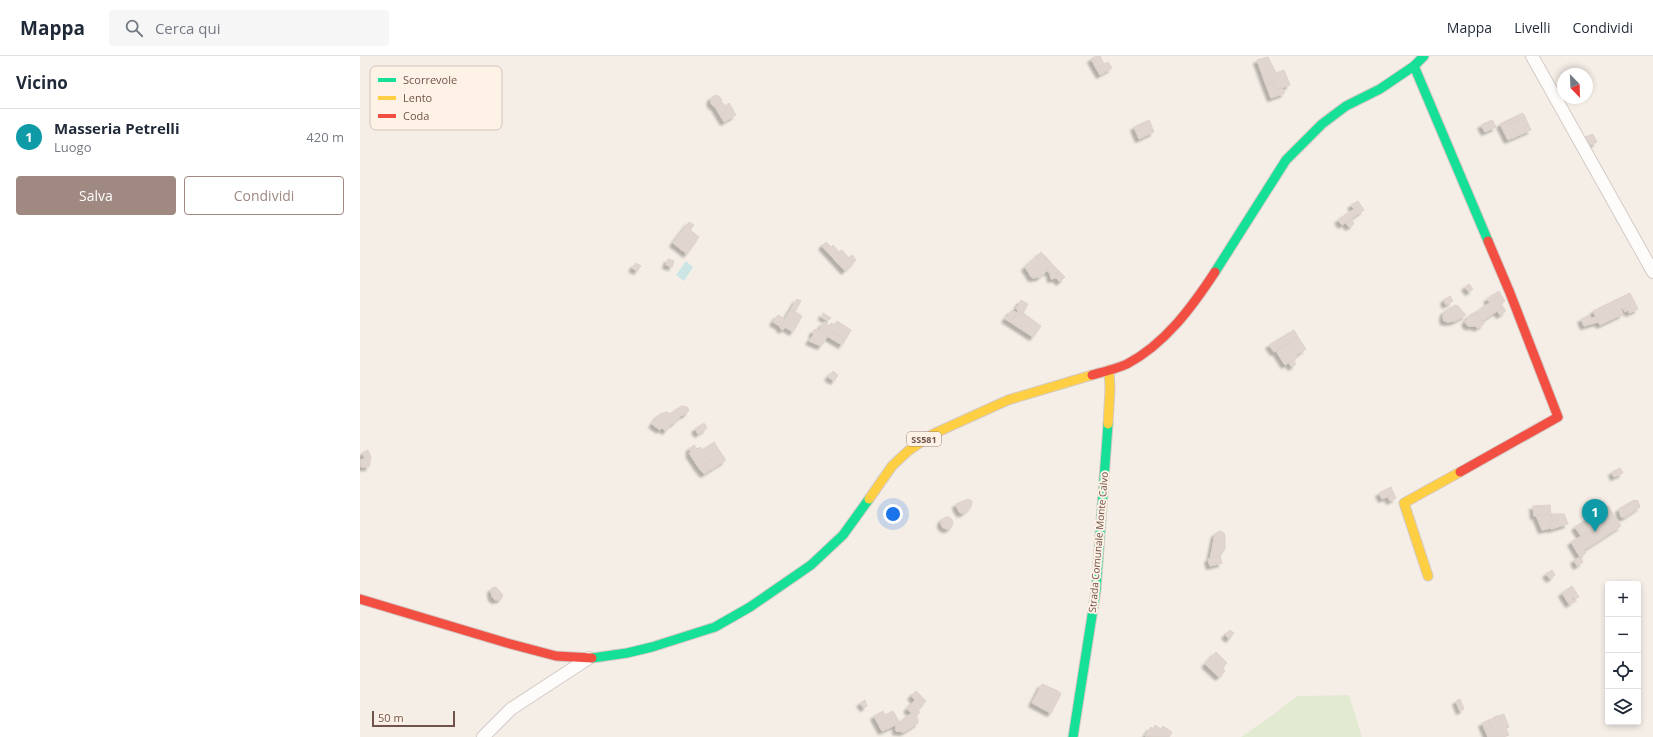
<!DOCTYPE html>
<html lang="it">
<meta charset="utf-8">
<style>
:root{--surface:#fff;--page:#f6f6f7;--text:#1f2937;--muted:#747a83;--line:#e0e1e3;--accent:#9f8981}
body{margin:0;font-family:"Open Sans",sans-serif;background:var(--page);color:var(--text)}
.controls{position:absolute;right:12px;bottom:12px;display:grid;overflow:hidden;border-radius:4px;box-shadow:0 2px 6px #0003}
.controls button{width:36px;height:36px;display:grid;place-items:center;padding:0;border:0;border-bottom:1px solid var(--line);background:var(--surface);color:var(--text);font:20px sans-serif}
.compass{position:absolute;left:1197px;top:12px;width:36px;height:36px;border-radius:50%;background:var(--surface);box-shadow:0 2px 6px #0003;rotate:157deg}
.scale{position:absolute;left:12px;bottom:10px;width:83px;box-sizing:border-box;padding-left:4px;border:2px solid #70534a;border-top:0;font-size:11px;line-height:14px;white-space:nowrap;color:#70534a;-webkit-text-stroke:3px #fef2e7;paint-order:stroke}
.you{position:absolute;left:533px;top:458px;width:14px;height:14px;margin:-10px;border:3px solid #fff;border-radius:50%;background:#1a73e8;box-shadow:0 0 0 6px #1a73e833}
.badge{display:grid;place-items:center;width:26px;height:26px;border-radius:50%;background:var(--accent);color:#fff;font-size:13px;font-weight:700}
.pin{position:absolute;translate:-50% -33px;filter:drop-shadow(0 1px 2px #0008)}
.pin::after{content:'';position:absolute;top:21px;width:14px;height:12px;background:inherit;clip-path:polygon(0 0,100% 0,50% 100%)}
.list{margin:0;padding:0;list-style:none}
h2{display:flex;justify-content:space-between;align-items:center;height:52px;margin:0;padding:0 16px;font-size:17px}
h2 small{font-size:13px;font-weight:400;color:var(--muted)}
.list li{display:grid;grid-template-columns:26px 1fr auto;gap:12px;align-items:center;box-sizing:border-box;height:56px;padding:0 16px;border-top:1px solid var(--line)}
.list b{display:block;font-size:15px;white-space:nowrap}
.list p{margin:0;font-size:13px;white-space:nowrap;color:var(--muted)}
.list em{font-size:13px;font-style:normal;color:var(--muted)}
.actions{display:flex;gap:8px;padding:12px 16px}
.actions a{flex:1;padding:9px 0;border:1px solid var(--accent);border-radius:4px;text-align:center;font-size:14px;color:var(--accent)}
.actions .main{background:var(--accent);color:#fff}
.icon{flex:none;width:22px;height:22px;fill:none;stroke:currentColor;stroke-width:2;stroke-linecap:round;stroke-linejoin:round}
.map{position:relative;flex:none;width:1293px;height:681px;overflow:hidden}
header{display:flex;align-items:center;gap:24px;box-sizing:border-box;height:56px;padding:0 20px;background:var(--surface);border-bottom:1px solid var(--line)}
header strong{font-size:19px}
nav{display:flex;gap:22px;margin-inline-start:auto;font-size:14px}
.search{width:280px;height:36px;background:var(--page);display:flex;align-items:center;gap:10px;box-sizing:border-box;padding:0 14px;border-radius:4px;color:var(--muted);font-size:15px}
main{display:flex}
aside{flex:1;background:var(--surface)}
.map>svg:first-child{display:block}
</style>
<header>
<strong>Mappa</strong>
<div class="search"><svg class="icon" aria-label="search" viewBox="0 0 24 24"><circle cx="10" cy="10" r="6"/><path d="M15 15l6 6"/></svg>Cerca qui</div>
<nav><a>Mappa</a><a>Livelli</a><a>Condividi</a></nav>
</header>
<main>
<aside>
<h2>Vicino<small></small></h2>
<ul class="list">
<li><span class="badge" style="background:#0f9aa8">1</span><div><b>Masseria Petrelli</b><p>Luogo</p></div><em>420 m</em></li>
</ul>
<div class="actions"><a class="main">Salva</a><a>Condividi</a></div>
</aside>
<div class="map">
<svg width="1293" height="681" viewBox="0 0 1293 681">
<defs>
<filter id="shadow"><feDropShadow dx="-3.5" dy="3.5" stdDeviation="1" flood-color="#0004"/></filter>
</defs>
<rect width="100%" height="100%" fill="#f5eee7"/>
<polygon fill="#e3ead2" points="989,639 1002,681 881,681 911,660 937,640"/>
<polygon fill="#cae5e4" points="326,205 333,211 324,225 316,219"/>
<g fill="#e1d6cf" stroke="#ddd1ca" filter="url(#shadow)">
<polygon points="736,0 740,0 744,8 748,6 752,12 740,19 731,3"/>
<polygon points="908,1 916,17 924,14 930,29 915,34 912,27 906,29 897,4"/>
<polygon points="912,27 915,34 922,32 925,37 911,42 906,29"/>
<circle cx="356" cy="45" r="5.5"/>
<polygon points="363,47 365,50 369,47 376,59 364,66 355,51"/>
<polygon points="1163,57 1165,61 1150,68 1148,64"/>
<polygon points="1165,61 1171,74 1148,84 1140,68 1148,64 1150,68"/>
<polygon points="789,64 794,76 779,83 774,71"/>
<polygon points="1132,64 1136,71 1125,76 1121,69"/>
<polygon points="1233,78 1237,86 1230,89 1225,81"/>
<polygon points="998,145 1004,154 982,169 978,164 994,153 991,149"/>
<polygon points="991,163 994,168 989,171 986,167"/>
<polygon points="329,166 334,169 330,174 339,181 327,198 313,187"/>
<polygon points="466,186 471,191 473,189 479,196 482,194 493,207 485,215 462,190"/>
<polygon points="681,196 687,202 685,204 682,201 679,204 676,201"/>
<polygon points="492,199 496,204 493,207 488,202"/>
<polygon points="676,201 679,204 682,201 685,204 687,202 693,209 680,221 672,222 665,211"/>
<polygon points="308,203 314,205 312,211 306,209"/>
<polygon points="276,207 281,210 277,215 272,212"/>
<polygon points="693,209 699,215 696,217 696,222 691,223 690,217 686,214"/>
<polygon points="699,215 705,221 700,226 696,222 696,217"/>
<polygon points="1109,228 1113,233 1109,236 1105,231"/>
<polygon points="1139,235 1141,239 1130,247 1127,243"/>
<polygon points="1270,237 1278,253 1269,257 1268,254 1265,256 1263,252 1261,253 1263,258 1240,269 1233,255"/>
<polygon points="1141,239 1145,245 1141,248 1143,251 1122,265 1116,256"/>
<polygon points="1090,240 1093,245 1086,249 1084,244"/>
<polygon points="437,243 441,245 435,255 431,253"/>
<polygon points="661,244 668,248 663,257 656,253"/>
<polygon points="1095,249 1098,250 1106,259 1095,265 1088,266 1084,265 1083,262 1084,256"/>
<polygon points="1143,251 1146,255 1140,259 1137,255"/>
<polygon points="431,253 442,260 433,276 425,271 423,274 420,272"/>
<polygon points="652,254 657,257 650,266 645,263"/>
<polygon points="659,254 681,270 673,281 650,266"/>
<polygon points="1116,256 1124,268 1117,272 1116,270 1108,270 1105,266 1110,259"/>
<polygon points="463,257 471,262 469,264 462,261"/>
<polygon points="418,259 425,263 421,271 413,266"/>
<polygon points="1230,259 1231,263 1236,260 1238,266 1224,270 1221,263"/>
<polygon points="477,265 491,274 485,284 471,275 461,290 449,285 454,278 452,277 455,273 458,275 464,266 470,270 471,267 474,269"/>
<polygon points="934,274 938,281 914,296 909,289"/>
<polygon points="471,275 485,284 482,289 467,280"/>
<polygon points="938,281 946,293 936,299 938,301 925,309 916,295"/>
<polygon points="933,304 936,308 932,311 929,307"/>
<polygon points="473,315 478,319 474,325 468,321"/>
<polygon points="321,350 327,351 329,354 328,356 326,358 322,359 313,368 312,367 306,375 302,372 300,374 292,368 300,358 306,356 311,358"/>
<polygon points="344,367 347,372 338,378 335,373"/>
<polygon points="354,386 361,397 339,412 329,397 331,396 329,393 334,389 337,393 340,391 343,394"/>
<polygon points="8,394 11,401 9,411 1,411 1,404 5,402 2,397"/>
<polygon points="361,397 366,404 344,418 339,412"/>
<polygon points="1260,412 1263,417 1254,421 1252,416"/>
<polygon points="1031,431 1034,438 1022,443 1019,437"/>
<polygon points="1034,438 1036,442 1030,445 1028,441"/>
<polygon points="608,443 612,445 611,451 604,457 600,457 597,452 596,448"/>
<polygon points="1274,444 1278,445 1280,451 1265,461 1261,461 1259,453"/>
<polygon points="1190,449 1191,458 1174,460 1173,450"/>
<polygon points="1248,450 1261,470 1224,494 1226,497 1220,501 1211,486 1221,480 1215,471"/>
<polygon points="1191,458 1193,466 1189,467 1191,472 1182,474 1176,459"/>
<polygon points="1191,458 1204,458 1208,468 1191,473 1189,467 1193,466"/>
<circle cx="587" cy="467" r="6"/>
<polygon points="860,475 864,477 865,480 865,493 860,500 850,503 855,478"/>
<polygon points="860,500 862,507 850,510 848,503"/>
<polygon points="1220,501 1223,506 1217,510 1214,504"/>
<polygon points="1192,514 1195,519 1190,523 1186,518"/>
<polygon points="1212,530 1219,541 1215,543 1214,541 1212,542 1214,545 1209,548 1202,537"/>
<polygon points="136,531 143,539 141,543 135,544 132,541 131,535 132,532"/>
<polygon points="870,574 874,577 869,583 865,579"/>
<polygon points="856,596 867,607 862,612 865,615 859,621 845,608"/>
<polygon points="682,628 698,635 687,655 672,647"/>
<polygon points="556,635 566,645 557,654 560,656 556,660 547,653 555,644 551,640"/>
<polygon points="698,635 701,638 691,657 687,655"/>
<polygon points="1100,643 1104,653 1100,655 1096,645"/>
<polygon points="505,644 507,650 504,652 500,647"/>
<polygon points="523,655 525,659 533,655 540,667 522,675 514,660"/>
<polygon points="553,656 558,663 558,667 544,676 536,675 536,669"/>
<polygon points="1144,658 1145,661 1136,665 1134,661"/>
<polygon points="1145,661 1149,671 1146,672 1149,679 1143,681 1128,681 1125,674 1132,671 1129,664 1134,662 1136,665"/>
<polygon points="1129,664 1132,671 1125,674 1122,667"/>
<polygon points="795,669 801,673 803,670 812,676 809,681 785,680 791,671 793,673"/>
</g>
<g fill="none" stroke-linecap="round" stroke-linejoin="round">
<defs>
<g id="street">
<polyline points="1172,0 1293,216"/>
<polyline points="123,681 151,653 229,602"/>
</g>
<g id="fast">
<polyline points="1054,10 1128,185"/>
<polyline points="855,216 926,104 962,68 986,50 1020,33 1054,10 1064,0"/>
<polyline points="232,602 267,597 292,591 355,571 390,551 451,509 483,479 509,443"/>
<polyline points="713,681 736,534 748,368"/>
</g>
<g id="slow">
<polyline points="748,368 750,333 749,314"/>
<polyline points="509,443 532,410 548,395 573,378 648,344 732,319"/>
<polyline points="1068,520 1044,447 1100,416"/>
</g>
<g id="jam">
<path d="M732,319C743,316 756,313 767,308C805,288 832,251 855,216"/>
<polyline points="1100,416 1198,361 1150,237 1128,185"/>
<polyline points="0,543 147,587 196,600 232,602"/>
</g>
</defs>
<use href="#street" stroke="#d3cac5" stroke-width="14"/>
<use href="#fast" stroke="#d4c9c4" stroke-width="11"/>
<use href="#slow" stroke="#d4c9c4" stroke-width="11"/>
<use href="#jam" stroke="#d4c9c4" stroke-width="11"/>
<use href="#street" stroke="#fefcfb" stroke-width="12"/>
<use href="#fast" stroke="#16e098" stroke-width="9"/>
<use href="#slow" stroke="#ffcf43" stroke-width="9"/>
<use href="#jam" stroke="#f24e42" stroke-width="9"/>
</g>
<g text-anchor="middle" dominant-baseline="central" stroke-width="4" stroke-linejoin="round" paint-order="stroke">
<rect fill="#fef2e7" stroke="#9b8379" stroke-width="1" x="547" y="376" width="34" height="14" rx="3"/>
<g font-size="9" font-weight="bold" fill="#70534a">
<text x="564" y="383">SS581</text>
</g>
<g font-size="10" fill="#70534a" stroke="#fef2e7">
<text transform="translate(738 486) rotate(-85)">Strada Comunale Monte Calvo</text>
</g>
</g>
<rect x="10" y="10" width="132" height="64" rx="6" fill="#fef2e7" stroke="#d3c2b8" stroke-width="1"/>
<rect x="18" y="22" width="18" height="4" fill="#16e098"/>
<rect x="18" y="40" width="18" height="4" fill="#ffcf43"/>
<rect x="18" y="58" width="18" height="4" fill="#f24e42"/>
<g font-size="11" fill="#70534a">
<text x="43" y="28">Scorrevole</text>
<text x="43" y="46">Lento</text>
<text x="43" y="64">Coda</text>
</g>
</svg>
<div class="controls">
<button>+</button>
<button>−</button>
<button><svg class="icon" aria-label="locate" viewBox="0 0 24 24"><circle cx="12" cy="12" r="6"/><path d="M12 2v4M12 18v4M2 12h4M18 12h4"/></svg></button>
<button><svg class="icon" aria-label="layers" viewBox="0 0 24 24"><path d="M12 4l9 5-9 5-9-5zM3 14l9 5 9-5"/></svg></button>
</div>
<svg class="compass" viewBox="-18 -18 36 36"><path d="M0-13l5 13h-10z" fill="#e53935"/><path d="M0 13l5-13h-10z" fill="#747a83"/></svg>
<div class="scale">50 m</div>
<div class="you"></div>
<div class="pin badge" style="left:1235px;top:476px;background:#0f9aa8">1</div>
</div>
</main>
